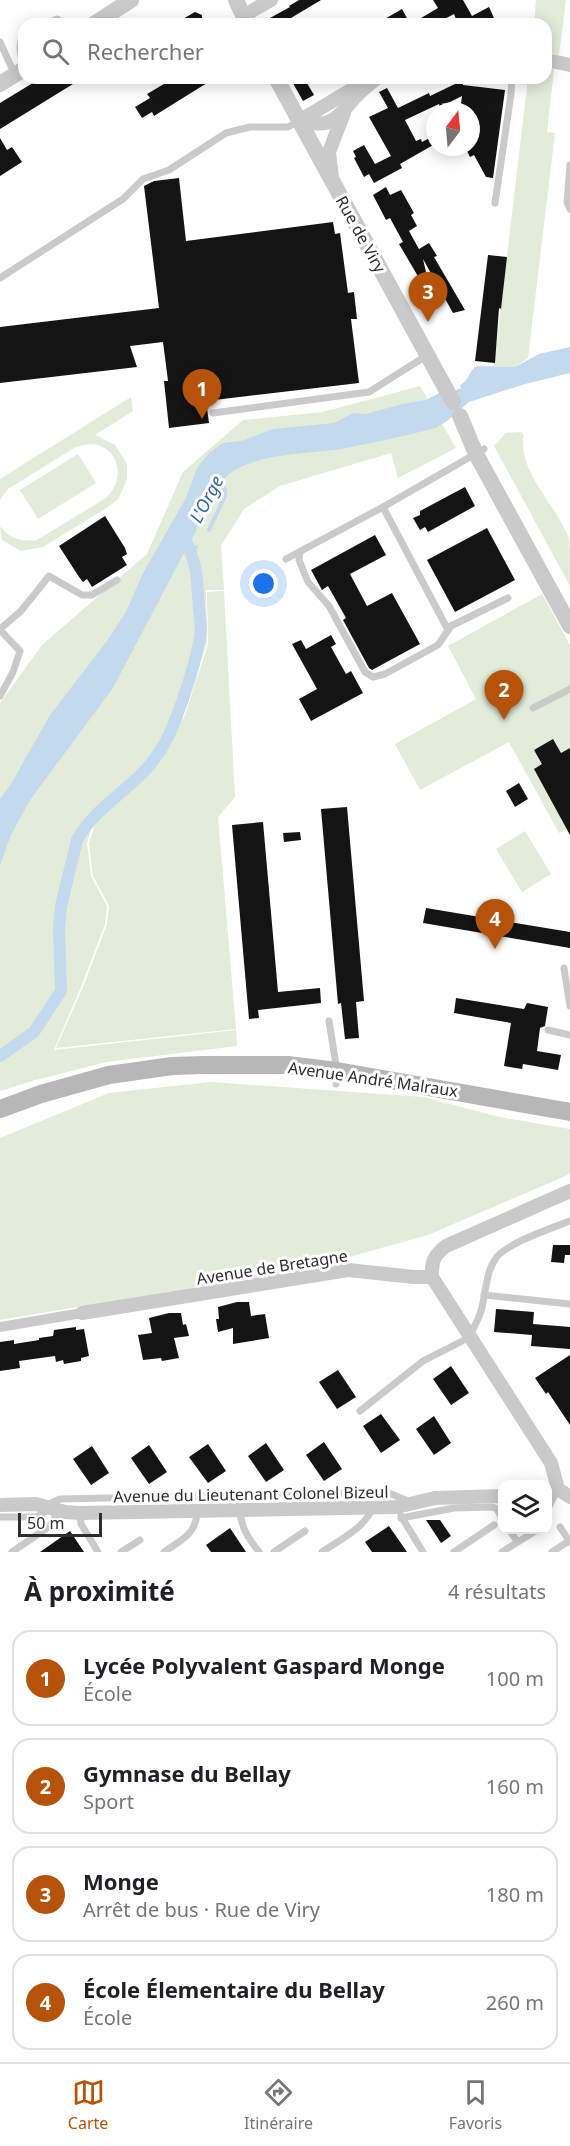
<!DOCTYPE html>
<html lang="fr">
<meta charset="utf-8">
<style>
:root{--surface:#fff;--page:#f6f6f6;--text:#202124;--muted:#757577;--line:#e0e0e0;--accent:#b45309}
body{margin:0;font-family:"Noto Sans",sans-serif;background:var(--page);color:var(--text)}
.controls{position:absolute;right:18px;bottom:18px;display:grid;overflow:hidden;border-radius:12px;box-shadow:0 3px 15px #0003}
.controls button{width:54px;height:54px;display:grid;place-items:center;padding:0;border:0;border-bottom:2px solid var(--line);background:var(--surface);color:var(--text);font:30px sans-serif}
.compass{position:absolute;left:426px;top:102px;width:54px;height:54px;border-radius:50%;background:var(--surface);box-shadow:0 3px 15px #0003;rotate:16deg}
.scale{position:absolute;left:18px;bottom:15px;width:84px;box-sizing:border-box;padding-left:6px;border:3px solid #2d2d2d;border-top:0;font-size:16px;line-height:21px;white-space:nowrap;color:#2d2d2d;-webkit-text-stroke:4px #fff;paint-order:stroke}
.you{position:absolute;left:264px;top:584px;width:21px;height:21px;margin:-15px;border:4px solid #fff;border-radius:50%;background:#1a73e8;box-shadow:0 0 0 9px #1a73e833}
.badge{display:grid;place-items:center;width:39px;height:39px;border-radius:50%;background:var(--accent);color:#fff;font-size:20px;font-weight:700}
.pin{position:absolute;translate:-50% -50px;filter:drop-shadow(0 2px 3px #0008)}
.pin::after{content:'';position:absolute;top:32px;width:21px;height:18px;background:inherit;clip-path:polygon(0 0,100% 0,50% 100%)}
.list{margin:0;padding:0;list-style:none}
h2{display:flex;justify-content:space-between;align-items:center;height:78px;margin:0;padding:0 24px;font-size:26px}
h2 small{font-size:20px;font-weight:400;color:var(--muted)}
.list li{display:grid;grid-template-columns:39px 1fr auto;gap:18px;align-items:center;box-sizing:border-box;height:96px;margin:0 12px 12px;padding:0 12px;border:2px solid var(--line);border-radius:18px}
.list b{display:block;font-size:22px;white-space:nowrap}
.list p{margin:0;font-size:20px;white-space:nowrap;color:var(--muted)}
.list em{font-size:20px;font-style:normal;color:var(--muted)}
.icon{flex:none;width:33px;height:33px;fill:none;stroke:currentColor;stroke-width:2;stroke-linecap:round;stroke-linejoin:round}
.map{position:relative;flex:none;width:570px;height:1552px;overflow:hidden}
.search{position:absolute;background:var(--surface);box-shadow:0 3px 15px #0003;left:18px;right:18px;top:18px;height:66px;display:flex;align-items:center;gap:15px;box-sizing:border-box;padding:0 21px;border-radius:18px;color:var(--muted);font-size:22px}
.sheet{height:510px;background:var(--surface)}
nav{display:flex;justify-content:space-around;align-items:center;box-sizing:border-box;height:84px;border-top:2px solid var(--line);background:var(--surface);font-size:16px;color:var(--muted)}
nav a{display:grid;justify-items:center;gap:3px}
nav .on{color:var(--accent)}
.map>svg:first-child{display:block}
</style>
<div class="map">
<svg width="570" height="1552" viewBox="0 0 570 1552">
<rect width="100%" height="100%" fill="#fff"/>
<g fill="#e2ecd9">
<polygon points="536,0 566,0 559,55 546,52 546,24 534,24"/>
<polygon points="546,67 554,69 547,132 555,133 528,358 515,367 494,366 528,78 546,78"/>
<polygon points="420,386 456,448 398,478 391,453 280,486 244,509 221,546 224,590 206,590 207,643 183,714 161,752 142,777 95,817 87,843 91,876 107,906 105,924 81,987 54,1050 236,1030 237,1046 107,1062 32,1081 0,1091 0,703 42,645 147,554 183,472 243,420 323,412"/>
<path d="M131,397L133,411L95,435L115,445L127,464V479L119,498L108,507L43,547L21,551L2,540L0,526C10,539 21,542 37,540L106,498C133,471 110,432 74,448L8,489L0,500V479Z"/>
<path d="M521,432L524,434C516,471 558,506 569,539C570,550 570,574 570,586L494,446L506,433Z"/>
<polygon points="78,454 96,483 38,519 20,490"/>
<polygon points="224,591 235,797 218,817 236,1029 56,1048 83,987 107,924 109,906 93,876 89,843 97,818 143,778 163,753 185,715 208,644 207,592"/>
<polygon points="542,594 570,645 570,827 559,833 509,742 420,790 395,744 476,699 448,646"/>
<polygon points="525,831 551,874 522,892 496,849"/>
<polygon points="211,1082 424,1097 499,1117 570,1129 570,1174 428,1235 306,1269 0,1320 0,1138 109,1093"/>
</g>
<path fill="#c3d9ee" d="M570,347V373L525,384L469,402L447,421L436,428C404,436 373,443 341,449C309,454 250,453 226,477C207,495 201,527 186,549L113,688L30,800L11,835L0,865V799L11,784L50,715L107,641L126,612L142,575L186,498L197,468L209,453L223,443L241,441L273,429L334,423L353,413L366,414L402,404L426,400L447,389L449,393L461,388L460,385C468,382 469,370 477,366L515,367L539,354Z"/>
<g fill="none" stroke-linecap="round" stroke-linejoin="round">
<g stroke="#c3d9ee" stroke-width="4">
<polyline points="209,530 225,496 225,490 218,479"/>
<polyline points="192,552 196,547"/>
</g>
<path stroke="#c3d9ee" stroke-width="12" d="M0,1056L34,1032L61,991L59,930L61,906L77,840C93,810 125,793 147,768C166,747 174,725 183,699C190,679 196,659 200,637C202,628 200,619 199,610C197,581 198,565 185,539"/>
</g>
<g fill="#141414">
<polygon points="299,0 321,0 281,24 259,24 290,7 289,6"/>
<polygon points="433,0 463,0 472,16 489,7 494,18 483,24 458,24 454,14 435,24 411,24 438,8"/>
<polygon points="402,9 408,20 401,24 376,24"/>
<polygon points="195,12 202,15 202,24 174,24"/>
<polygon points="41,78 70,78 73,84 0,129 0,103"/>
<polygon points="174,78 215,78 154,116 152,112 142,118 135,107 150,98 147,94"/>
<polygon points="290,78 304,78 314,95 303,101"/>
<polygon points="455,78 464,78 463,85 505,90 493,178 486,177 474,155 470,157 465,147 471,147 471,111 460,111 462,96 440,107 439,104 405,120 416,141 421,139 422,142 435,135 435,144 400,164 402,168 374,183 369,174 364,177 354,158 356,157 353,151 364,145 375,164 391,156 369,117 388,108 379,92 387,88 398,108 429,93 430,96 455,84"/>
<polygon points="0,138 7,150 12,147 22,162 0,176"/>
<polygon points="179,178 186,241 333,222 335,234 340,233 348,293 354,292 357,319 351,319 359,383 206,401 209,423 169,428 164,381 168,381 163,342 130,346 137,367 0,383 0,327 159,308 144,186 154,181"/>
<polygon points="386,187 390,195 401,190 414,213 411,215 417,226 409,231 419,249 429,243 437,256 434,257 465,310 453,313 423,259 431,294 429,295 399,244 403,242 390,218 386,220 373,195"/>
<polygon points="488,255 507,257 501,309 499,308 495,363 475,361"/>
<polygon points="465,487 475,506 428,532 425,527 420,530 413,518 420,515 420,511"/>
<polygon points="105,516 125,548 127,554 122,557 127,565 92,587 87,579 83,582 79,577 59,546"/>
<polygon points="487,528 515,580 455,612 427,560"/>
<polygon points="375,535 386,555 350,574 367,606 392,593 420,644 372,670 369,668 343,620 346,618 328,586 322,590 311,570"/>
<polygon points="331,635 336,644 331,647 346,674 351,671 363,693 311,721 299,699 317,689 292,644 301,640 306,649"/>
<polygon points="553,739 561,753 570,748 570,835 534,769 542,764 534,750"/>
<polygon points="519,783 528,799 515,807 506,791"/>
<polygon points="347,807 364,1001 356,1002 359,1038 345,1039 341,1003 338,1004 321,809"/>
<polygon points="263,822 278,992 320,988 321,1003 258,1010 259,1018 249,1019 232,825"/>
<polygon points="300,832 301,840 284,842 283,833"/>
<polygon points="426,908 570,932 570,948 423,923"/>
<polygon points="456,998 524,1009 527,1003 548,1007 545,1026 540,1028 537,1051 561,1055 558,1070 523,1064 522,1069 504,1066 511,1023 454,1013"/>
<polygon points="553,1245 570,1245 570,1255 565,1255 564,1263 551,1262"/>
<polygon points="237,1302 249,1302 251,1316 265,1314 269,1338 233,1344 233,1328 218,1332 216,1319 219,1319 218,1307"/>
<polygon points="496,1309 534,1312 533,1324 570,1327 570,1349 531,1346 532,1335 494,1332"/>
<polygon points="169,1313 181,1313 183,1325 186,1324 189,1336 174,1338 179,1358 162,1361 161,1358 143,1360 138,1335 152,1333 149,1318"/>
<polygon points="76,1327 76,1330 84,1329 89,1356 81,1358 81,1361 64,1364 63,1360 56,1362 55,1356 19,1361 20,1368 0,1371 0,1342 14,1340 14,1344 39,1340 39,1338 53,1336 54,1330"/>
<polygon points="570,1355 570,1425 548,1392 546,1394 535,1378"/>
<polygon points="451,1366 469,1393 451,1405 433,1379"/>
<polygon points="338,1370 356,1397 337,1409 319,1382"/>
<polygon points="381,1414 400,1440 381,1453 363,1426"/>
<polygon points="434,1416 451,1443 434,1455 416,1429"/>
<polygon points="324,1442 342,1469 324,1481 306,1455"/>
<polygon points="266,1443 284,1470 266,1482 248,1456"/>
<polygon points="208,1444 226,1471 208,1483 189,1457"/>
<polygon points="149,1445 167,1472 149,1484 131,1458"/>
<polygon points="92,1446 109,1473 91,1485 73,1459"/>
<polygon points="426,1520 440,1520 451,1536 441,1543"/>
<polygon points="389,1526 407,1552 372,1552 365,1542"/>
<polygon points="230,1528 246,1552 211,1552 206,1545"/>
<polygon points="70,1531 84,1552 40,1552"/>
</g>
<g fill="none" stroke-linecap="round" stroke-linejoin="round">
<g stroke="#cacaca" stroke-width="7">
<polyline points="46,24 57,19 65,24"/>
<path d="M24,34C17,44 21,57 24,68"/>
<polyline points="0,42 15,75"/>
<polyline points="570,165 567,202 570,209"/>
<polyline points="495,203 511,94 512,78"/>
<polyline points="0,278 123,199 143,179 169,170 226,133 250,127 288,127 299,121"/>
<polyline points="213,413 369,392 426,356"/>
<polyline points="300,552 299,560 308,582 329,606 365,672 373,677 385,674 438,645 451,626 508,598"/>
<polyline points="286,559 383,507"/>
<polyline points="0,629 21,611 49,576 82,595 92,595 117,580"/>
<polyline points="0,630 20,651 13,672 0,696"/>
<polyline points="448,630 383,507 484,449"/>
<polyline points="533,708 570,689"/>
<polyline points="564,968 570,1006"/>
<polyline points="329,1021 337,1071 336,1084"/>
<polyline points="548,1030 570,1035"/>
<polyline points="484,1295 570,1304"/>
<path d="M360,1411L423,1361L470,1337C473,1327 480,1318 482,1307C486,1291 486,1272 496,1258C507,1243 552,1228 570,1221"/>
<polyline points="47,1505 60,1499 386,1492 411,1502"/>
<polyline points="548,1508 558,1489"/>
<path d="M240,1511C241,1528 249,1539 259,1552"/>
<polyline points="80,1513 81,1524 98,1552"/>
<polyline points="401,1516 423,1552"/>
<polyline points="0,1517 37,1517 49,1509"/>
<polyline points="401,1518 454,1508 492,1507 497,1509 502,1518"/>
<polyline points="560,1527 570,1542"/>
<polyline points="509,1530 517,1541"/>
<polyline points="12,1552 50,1526 59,1511"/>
<polyline points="121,1552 140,1540"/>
<path d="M164,1552C181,1540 196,1535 197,1512"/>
<polyline points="274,1552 305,1531"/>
<path d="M322,1552C341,1539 362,1530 373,1508"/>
<polyline points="454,1552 494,1525"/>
<polyline points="502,1552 537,1530"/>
<polyline points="552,1552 569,1541"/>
</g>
<polyline stroke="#cacaca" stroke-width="10" points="0,1327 82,1313"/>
<g stroke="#cacaca" stroke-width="14">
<polyline points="243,16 271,0"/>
<polyline points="546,60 570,65"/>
<path d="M299,121C328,128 334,122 352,101C359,92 369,85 377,78"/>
<polyline points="299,121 361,84"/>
<polyline points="332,178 329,152 344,113"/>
<polyline points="432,1277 551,1463 558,1489 570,1497"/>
<path d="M432,1277C431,1262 434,1255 446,1246L570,1191"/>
<polyline points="82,1313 348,1270 414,1277 432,1277"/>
<polyline points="0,1505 36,1504 65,1512 80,1513 397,1507 435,1498 502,1496"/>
</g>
<g stroke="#cacaca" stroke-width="16">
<polyline points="236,0 247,24"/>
<polyline points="94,24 131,0"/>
<polyline points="276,78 453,402"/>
<polyline points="0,84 24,69"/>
<polyline points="460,416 476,454 570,626"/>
</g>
<polyline stroke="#b7b7b7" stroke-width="18" points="0,1109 41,1094 109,1075 172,1066 203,1065 288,1065 337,1071 570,1112"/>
</g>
<g text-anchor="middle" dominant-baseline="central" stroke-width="6" stroke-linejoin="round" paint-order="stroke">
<g font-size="16" fill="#2d2d2d" stroke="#fff">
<text transform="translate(361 234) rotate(61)">Rue de Viry</text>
<text transform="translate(373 1079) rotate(8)">Avenue André Malraux</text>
<text transform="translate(272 1267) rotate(-9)">Avenue de Bretagne</text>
<text transform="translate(251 1494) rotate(-1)">Avenue du Lieutenant Colonel Bizeul</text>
</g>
<g font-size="18" font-style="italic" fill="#356796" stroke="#fff">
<text transform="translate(206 499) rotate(-62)">L'Orge</text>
</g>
</g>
</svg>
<div class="controls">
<button><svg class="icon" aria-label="layers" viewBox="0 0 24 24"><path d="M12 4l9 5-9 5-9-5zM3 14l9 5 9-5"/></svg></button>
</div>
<svg class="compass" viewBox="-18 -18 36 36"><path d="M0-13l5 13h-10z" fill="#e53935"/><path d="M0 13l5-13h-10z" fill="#757577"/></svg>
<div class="scale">50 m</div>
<div class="you"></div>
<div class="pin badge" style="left:202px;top:419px">1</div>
<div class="pin badge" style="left:504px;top:720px">2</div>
<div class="pin badge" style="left:428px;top:322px">3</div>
<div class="pin badge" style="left:495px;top:949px">4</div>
<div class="search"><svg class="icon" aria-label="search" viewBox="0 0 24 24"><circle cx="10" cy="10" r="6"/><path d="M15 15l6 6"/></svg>Rechercher</div>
</div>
<section class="sheet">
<h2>À proximité<small>4 résultats</small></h2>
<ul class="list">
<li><span class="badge">1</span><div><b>Lycée Polyvalent Gaspard Monge</b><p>École</p></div><em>100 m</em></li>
<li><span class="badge">2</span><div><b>Gymnase du Bellay</b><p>Sport</p></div><em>160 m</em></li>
<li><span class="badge">3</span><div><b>Monge</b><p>Arrêt de bus · Rue de Viry</p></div><em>180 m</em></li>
<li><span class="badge">4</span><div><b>École Élementaire du Bellay</b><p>École</p></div><em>260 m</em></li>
</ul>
</section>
<nav>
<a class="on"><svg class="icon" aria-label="map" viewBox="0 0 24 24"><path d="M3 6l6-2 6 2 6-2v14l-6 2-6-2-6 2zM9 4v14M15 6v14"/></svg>Carte</a>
<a><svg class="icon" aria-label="directions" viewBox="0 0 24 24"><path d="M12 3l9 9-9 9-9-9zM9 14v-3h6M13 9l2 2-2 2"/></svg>Itinéraire</a>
<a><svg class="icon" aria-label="saved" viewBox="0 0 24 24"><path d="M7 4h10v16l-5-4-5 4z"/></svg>Favoris</a>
</nav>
